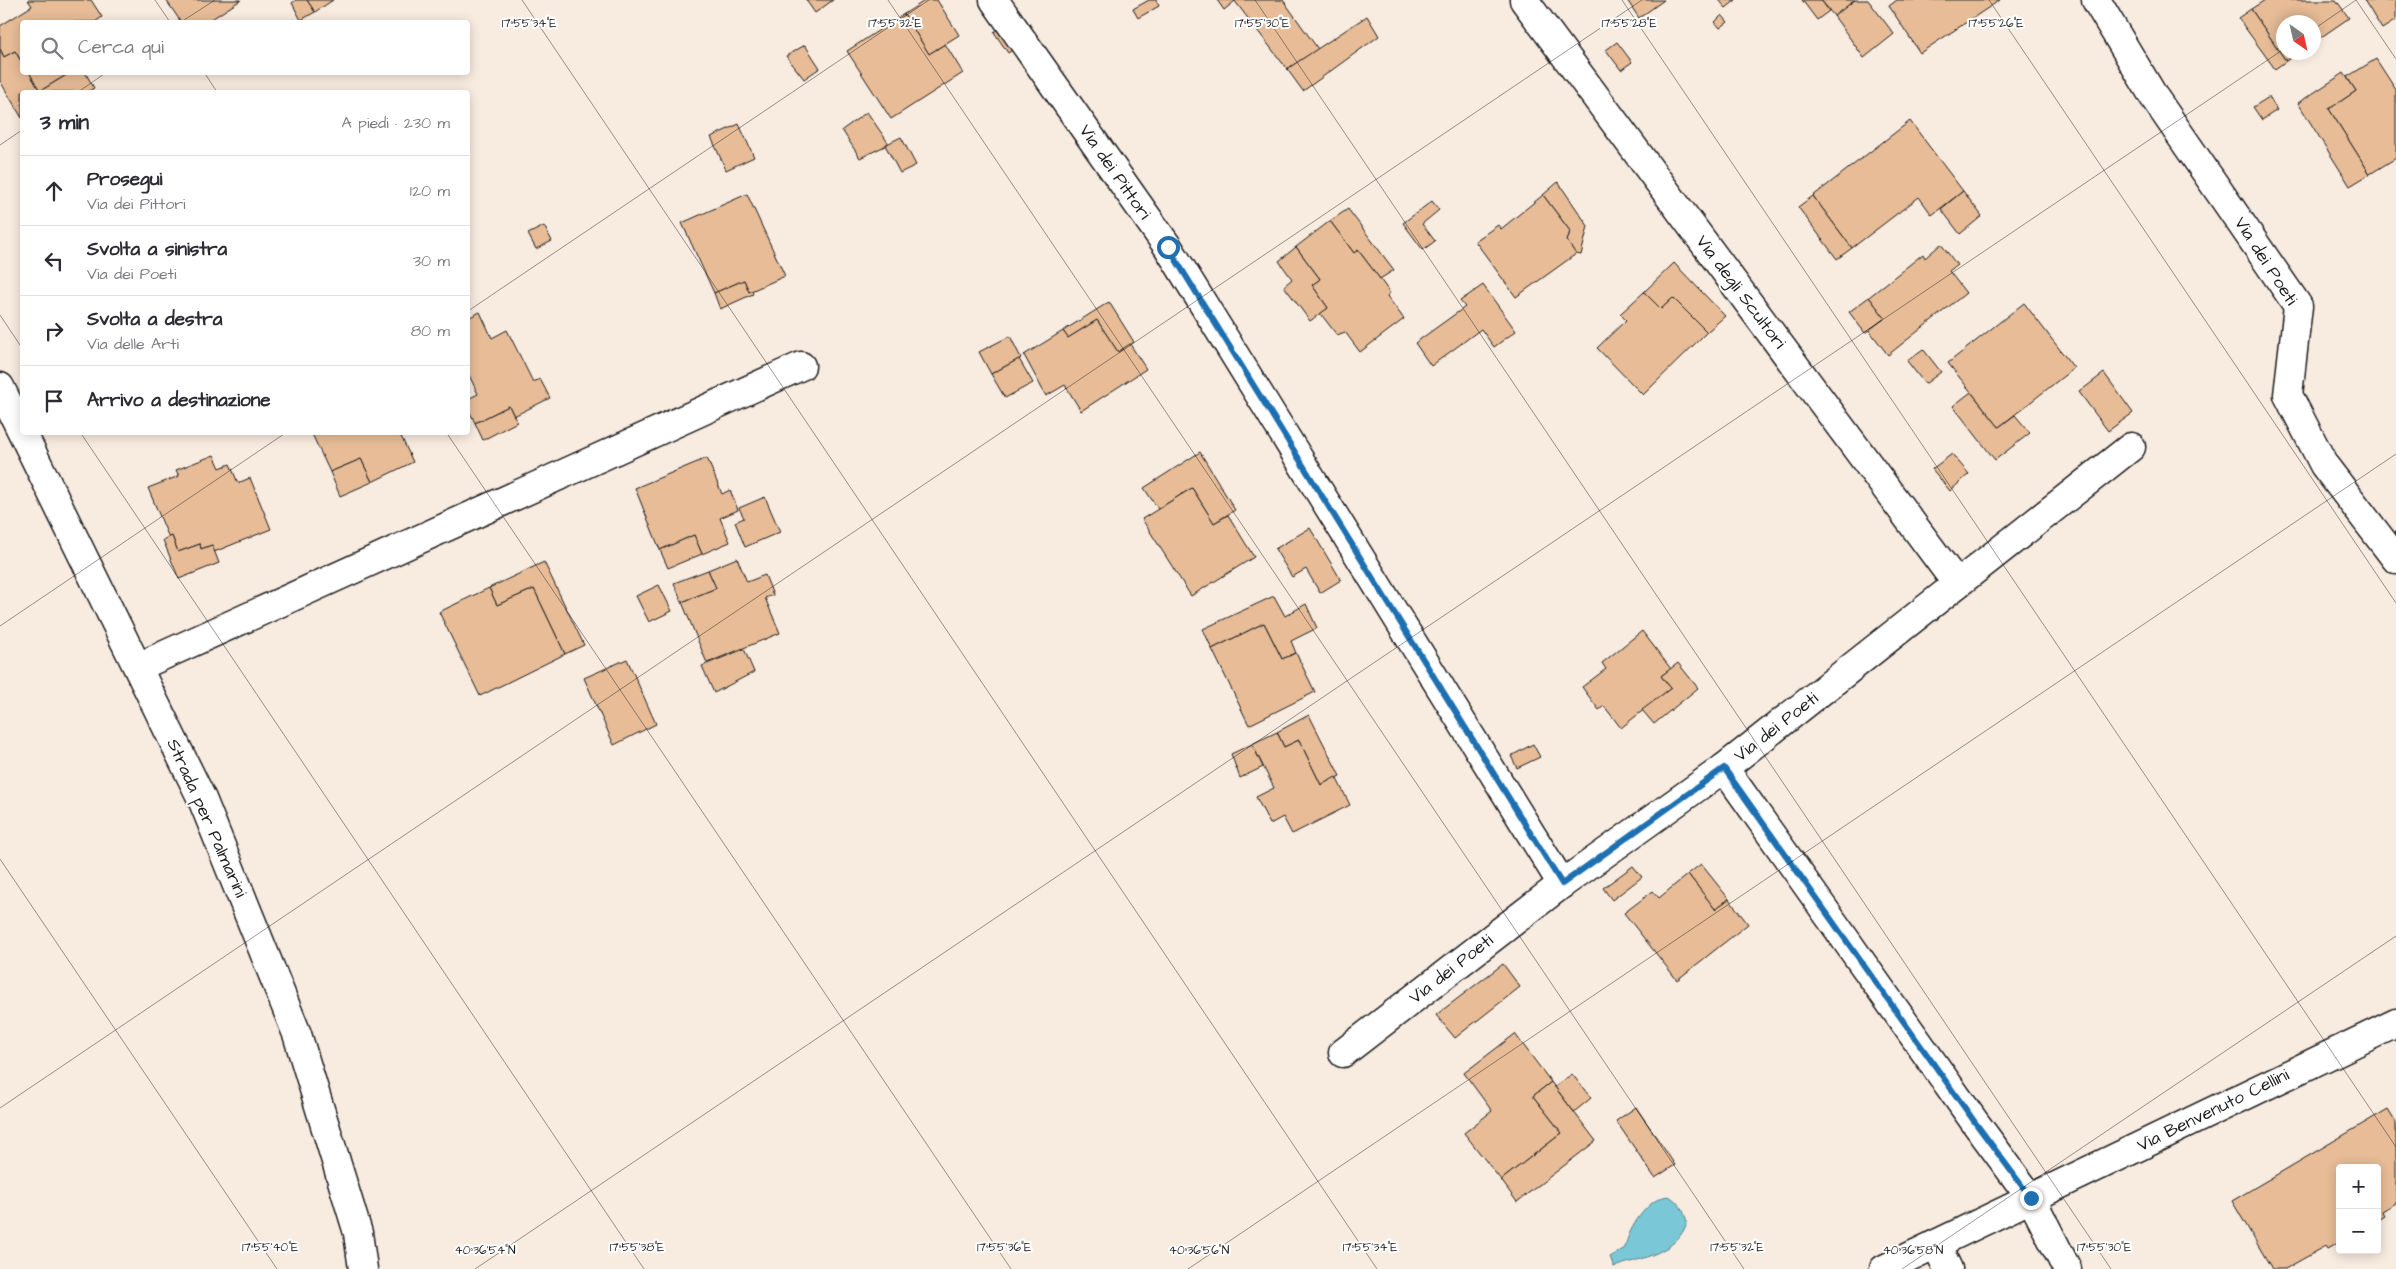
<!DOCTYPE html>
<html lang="it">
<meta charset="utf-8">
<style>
:root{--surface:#fff;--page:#f7f7f7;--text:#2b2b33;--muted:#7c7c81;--line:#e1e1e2}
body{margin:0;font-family:"Architects Daughter",sans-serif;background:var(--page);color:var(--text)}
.controls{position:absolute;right:15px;bottom:15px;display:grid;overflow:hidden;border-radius:5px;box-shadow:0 2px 12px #0003}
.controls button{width:45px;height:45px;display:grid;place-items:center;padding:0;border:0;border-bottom:1px solid var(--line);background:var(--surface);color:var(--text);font:25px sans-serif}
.compass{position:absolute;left:2276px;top:15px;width:45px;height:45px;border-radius:50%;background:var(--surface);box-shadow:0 2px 12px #0003;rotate:146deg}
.stop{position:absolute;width:15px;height:15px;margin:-11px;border:4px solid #1f6fb2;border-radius:50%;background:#fff}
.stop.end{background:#1f6fb2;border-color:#fff;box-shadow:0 1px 5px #0008}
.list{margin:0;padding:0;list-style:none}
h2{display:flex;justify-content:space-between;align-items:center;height:65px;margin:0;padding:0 20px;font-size:21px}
h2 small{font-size:16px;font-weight:400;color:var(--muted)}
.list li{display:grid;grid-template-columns:32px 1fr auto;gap:15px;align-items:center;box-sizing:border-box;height:70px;padding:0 20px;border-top:1px solid var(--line)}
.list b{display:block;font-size:19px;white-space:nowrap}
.list p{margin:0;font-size:16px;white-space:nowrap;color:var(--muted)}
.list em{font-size:16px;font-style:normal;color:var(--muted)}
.icon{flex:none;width:28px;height:28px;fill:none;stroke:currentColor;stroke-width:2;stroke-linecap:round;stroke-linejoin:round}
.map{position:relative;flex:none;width:2396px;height:1269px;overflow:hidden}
.search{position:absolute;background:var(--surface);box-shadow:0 2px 12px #0003;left:20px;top:20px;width:450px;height:55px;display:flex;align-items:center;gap:12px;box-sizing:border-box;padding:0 18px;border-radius:5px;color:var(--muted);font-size:19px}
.panel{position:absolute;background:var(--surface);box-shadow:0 2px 12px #0003;left:20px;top:90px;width:450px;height:345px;border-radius:5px}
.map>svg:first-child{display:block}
</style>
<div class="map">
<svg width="2396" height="1269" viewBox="0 0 2396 1269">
<rect width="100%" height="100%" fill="#f8ebe0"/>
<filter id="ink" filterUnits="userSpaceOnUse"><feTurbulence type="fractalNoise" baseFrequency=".02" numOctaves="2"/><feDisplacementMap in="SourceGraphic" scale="10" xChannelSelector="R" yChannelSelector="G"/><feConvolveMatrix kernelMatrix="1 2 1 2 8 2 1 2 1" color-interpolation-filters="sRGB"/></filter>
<g filter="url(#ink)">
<path fill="#7ac8d7" stroke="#54838c" d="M1669,1196C1680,1203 1684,1211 1687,1222C1678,1253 1641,1258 1614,1267L1610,1257L1625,1248C1628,1229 1648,1197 1669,1196Z"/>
<g fill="#e7bc97" stroke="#1c1c1c">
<polygon points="28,0 91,0 102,17 95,22 22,22 22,63 15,51 4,57 0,49 0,26 32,6"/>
<polygon points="166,0 241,0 207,22 181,22"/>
<polygon points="296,0 307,0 315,12 301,20 292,3"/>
<polygon points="307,0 333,0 315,12"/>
<polygon points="806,0 833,0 815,13"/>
<polygon points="926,0 937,0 959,35 929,54 904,14"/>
<polygon points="1149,0 1156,0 1159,6 1138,18 1133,9"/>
<polygon points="1217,0 1234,0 1235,1 1224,10"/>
<polygon points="1234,0 1283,0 1318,49 1287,69"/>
<polygon points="1627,0 1664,0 1639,18"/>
<polygon points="1719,0 1736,0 1726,8"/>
<polygon points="1802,0 1821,0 1829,11 1817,20"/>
<polygon points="1821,0 1855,0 1834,16"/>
<polygon points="1855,0 1868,0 1894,34 1864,58 1834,16"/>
<polygon points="1897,0 2000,0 1920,53 1889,6"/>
<polygon points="2265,0 2336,0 2349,18 2314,42 2314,22 2284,22 2284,52 2299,52 2286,61 2251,9"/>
<polygon points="2364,0 2396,0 2396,20 2382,29"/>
<polygon points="2251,9 2286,61 2275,69 2238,18"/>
<polygon points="904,14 929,54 945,44 963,73 891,119 847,51"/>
<polygon points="1722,15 1728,22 1720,28 1715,22"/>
<polygon points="1367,16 1379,36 1303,91 1287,69"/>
<polygon points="1006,24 1019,45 1008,53 994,32"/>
<polygon points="1617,42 1632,62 1621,70 1606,50"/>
<polygon points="805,45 820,68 804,79 786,56"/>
<polygon points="0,49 4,57 15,51 22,63 22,72 29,72 40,91 71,72 85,72 94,88 87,92 22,92 22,118 0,81"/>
<polygon points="2376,59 2396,90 2396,158 2370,174 2329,109 2356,91 2347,77"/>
<polygon points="29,72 71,72 40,91"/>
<polygon points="2344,73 2356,91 2329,109 2370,174 2350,186 2298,103"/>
<polygon points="2269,97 2277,110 2262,120 2253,107"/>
<polygon points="867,112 889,144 860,158 842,130"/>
<polygon points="1910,121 1963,191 1932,215 1919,197 1852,248 1813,196"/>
<polygon points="739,124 754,157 726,170 711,137"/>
<polygon points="901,137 916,165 900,173 885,145"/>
<polygon points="1558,182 1588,226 1581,255 1576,254 1567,241 1570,231 1543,195"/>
<polygon points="1963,191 1982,216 1960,234 1941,209"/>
<polygon points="747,194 785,276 749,292 744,280 714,293 682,223"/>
<polygon points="1543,195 1570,231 1567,241 1576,254 1516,297 1475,241 1498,225 1501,229"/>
<polygon points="1813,196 1852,248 1837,259 1798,207"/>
<polygon points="1432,201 1439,210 1422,224 1435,241 1423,250 1403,223"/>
<polygon points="1348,209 1394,270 1380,279 1358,250 1354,253 1330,221"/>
<polygon points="1330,221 1354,253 1358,250 1380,279 1390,293 1387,296 1404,319 1360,352 1345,332 1337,335 1320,313 1328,308 1312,285 1320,279 1296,247"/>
<polygon points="544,226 552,241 536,249 528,234"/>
<polygon points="1941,244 1957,265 1949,271 1966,293 1888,355 1869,330 1885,318 1869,297 1923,254 1925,258"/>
<polygon points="1296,247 1320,279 1312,285 1328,308 1310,321 1284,286 1292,279 1279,261"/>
<polygon points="1674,263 1725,316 1707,332 1673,298 1661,309 1644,292"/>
<polygon points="744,280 749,292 752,291 753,294 720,309 714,293"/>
<polygon points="1483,285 1516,331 1494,347 1481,329 1431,366 1415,343 1465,307 1460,301"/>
<polygon points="1644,292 1661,309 1673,298 1707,332 1643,395 1597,348 1626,320 1620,314"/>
<polygon points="1869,297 1885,318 1865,333 1849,312"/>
<polygon points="1109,302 1134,342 1118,352 1097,320 1068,338 1063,331"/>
<polygon points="2024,303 2074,368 1999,427 1948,363"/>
<polygon points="480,312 492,338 507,330 533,382 540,379 550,398 514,416 509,406 475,423 468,408 468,399 478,394 468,373 468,318"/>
<polygon points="1097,320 1118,352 1130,344 1146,369 1081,411 1065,385 1046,396 1024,355 1063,331 1068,338"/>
<polygon points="1010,336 1021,358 991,374 979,352"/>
<polygon points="1923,349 1941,372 1925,384 1907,361"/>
<polygon points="1019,359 1033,383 1005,398 991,374"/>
<polygon points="2104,373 2133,413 2108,431 2079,392"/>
<polygon points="1971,392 1999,427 2015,415 2030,433 1995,460 1953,406"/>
<polygon points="509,406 517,422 483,440 475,423"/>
<polygon points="311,432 399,432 413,462 372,482 361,459 330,472"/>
<polygon points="1200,452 1235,510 1214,523 1192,488 1158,509 1144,488"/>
<polygon points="1952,454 1969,474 1950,491 1932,469"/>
<polygon points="214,455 220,468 230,464 238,483 250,478 271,529 214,552 212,545 201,549 200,544 178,552 172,536 169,538 148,488 179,476 176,470"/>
<polygon points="707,458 722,494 730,490 738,510 720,518 730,542 702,554 694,535 660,550 635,488"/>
<polygon points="361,459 372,482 340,496 330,472"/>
<polygon points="1192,488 1214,523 1228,515 1254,557 1191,596 1142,519"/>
<polygon points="765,497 780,532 745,547 735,522 744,518 739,508"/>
<polygon points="1310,528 1341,580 1320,593 1306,569 1292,577 1275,549"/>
<polygon points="694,535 702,554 668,568 660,550"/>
<polygon points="172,536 178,552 200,544 201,549 212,545 219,563 179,579 163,540"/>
<polygon points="737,558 747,582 765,575 773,595 765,598 780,633 707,663 682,602 716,588 708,570"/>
<polygon points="544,562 584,645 565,654 534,589 497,605 489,588"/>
<polygon points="708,570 716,588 682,602 674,583"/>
<polygon points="659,585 672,611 649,622 636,596"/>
<polygon points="489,588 497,605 534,589 565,654 480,696 439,612"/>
<polygon points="1274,596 1285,616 1306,604 1317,628 1291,641 1296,653 1282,659 1264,623 1212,649 1203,629"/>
<polygon points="1264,623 1282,659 1296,653 1315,692 1249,725 1212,649"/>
<polygon points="1642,631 1671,669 1661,676 1671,688 1621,728 1604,706 1599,710 1582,687 1606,669 1602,663"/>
<polygon points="744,649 754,672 714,693 702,666"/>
<polygon points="627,659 656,724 614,745 584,678"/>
<polygon points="1678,663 1698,688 1654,724 1642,710 1671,688 1661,676"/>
<polygon points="1309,715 1340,776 1321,785 1299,740 1284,747 1277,732"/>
<polygon points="1277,732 1284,747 1299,740 1321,785 1336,777 1350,805 1292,834 1283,817 1270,824 1256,797 1274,788 1252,744"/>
<polygon points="1252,744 1263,767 1240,778 1231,754"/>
<polygon points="1533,744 1540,757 1517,768 1511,756"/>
<polygon points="1701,864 1729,899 1715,909 1688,874"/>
<polygon points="1633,866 1642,877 1612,900 1603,888"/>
<polygon points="1688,874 1715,909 1729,899 1748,924 1677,980 1624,913 1653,891 1659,898"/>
<polygon points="1503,964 1520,987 1455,1038 1436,1015"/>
<polygon points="1515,1034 1551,1082 1533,1096 1562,1133 1501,1180 1464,1133 1492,1111 1464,1073"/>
<polygon points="1572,1074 1591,1098 1574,1112 1555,1087"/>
<polygon points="1551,1082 1596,1141 1517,1202 1501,1180 1562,1133 1533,1096"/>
<polygon points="1636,1107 1675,1165 1655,1178 1616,1121"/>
<polygon points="2388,1109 2396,1122 2396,1203 2382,1211 2385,1216 2377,1221 2377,1168 2340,1168 2340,1242 2328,1249 2326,1246 2285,1269 2272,1269 2232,1201"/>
</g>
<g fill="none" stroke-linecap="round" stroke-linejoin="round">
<defs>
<g id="street">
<polyline points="994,0 1168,247 1562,884"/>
<polyline points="1524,0 1957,584"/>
<polyline points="2096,0 2154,97 2298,306 2288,395 2324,465 2396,559"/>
<polyline points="0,387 202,799 297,1034 358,1233 363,1269"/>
<polyline points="138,667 801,366"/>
<polyline points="1724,768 1974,1121 2031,1198 2067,1269"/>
<polyline points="1343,1053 1562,884 1724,768 2131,447"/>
<polyline points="1936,1244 1948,1269"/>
<polyline points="1884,1269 2396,1023"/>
</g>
</defs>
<use href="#street" stroke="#1c1c1c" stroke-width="31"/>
<use href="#street" stroke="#fff" stroke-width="28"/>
</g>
</g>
<g fill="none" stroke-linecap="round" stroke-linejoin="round" filter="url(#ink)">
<polyline stroke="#1f6fb2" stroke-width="6" points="1168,247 1562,884 1724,768 1974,1121 2031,1198"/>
</g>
<path fill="none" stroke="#1c1c1c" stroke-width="1" stroke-opacity="0.45" d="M155,0L170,22M522,0L1377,1269M888,0L1744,1269M1255,0L2111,1269M1622,0L2396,1147M1989,0L2396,603M2356,0L2396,59M181,22L215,0M2314,29L2356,0M204,72L217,92M78,92L107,72M0,145L22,130M468,311L929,0M0,315L22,348M80,432L644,1269M446,432L1011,1269M0,626L287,432M0,859L277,1269M0,1108L1642,0M475,1269L2284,49M1188,1269L2396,454M1902,1269L2396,936"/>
<g text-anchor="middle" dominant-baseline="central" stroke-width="4" stroke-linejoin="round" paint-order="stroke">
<g font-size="18" fill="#1c1c1c" stroke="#fff">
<text transform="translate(1115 172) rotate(55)">Via dei Pittori</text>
<text transform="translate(2266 261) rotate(57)">Via dei Poeti</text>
<text transform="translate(1741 292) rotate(53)">Via degli Scultori</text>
<text transform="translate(1776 727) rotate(-38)">Via dei Poeti</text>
<text transform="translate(207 818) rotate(66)">Strada per Palmarini</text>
<text transform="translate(1451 969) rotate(-38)">Via dei Poeti</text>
<text transform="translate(2213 1110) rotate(-26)">Via Benvenuto Cellini</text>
</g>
</g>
<g font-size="12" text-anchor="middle" fill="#1c1c1c" stroke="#fff" stroke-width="4" stroke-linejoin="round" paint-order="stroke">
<text x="529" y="27">17°55'34"E</text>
<text x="895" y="27">17°55'32"E</text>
<text x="1262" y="27">17°55'30"E</text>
<text x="1629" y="27">17°55'28"E</text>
<text x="1996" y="27">17°55'26"E</text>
<text x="270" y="1251">17°55'40"E</text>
<text x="637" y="1251">17°55'38"E</text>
<text x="1004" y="1251">17°55'36"E</text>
<text x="1370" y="1251">17°55'34"E</text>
<text x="1737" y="1251">17°55'32"E</text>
<text x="2104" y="1251">17°55'30"E</text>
<text x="485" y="1254">40°36'54"N</text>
<text x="1199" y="1254">40°36'56"N</text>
<text x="1913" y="1254">40°36'58"N</text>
</g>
</svg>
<div class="controls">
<button>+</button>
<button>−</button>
</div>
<svg class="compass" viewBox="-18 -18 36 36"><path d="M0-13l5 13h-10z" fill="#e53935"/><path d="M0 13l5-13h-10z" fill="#7c7c81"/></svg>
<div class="stop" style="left:1168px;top:247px"></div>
<div class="stop end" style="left:2031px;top:1198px"></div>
<div class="search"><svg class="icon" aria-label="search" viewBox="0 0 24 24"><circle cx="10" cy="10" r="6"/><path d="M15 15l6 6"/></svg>Cerca qui</div>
<section class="panel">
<h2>3 min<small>A piedi · 230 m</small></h2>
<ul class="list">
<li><svg class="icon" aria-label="ahead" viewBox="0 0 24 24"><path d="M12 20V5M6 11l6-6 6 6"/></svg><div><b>Prosegui</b><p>Via dei Pittori</p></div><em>120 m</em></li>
<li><svg class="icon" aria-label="left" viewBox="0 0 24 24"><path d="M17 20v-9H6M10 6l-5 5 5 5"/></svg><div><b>Svolta a sinistra</b><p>Via dei Poeti</p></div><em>30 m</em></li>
<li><svg class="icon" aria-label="right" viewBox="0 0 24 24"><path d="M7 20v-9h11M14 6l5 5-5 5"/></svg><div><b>Svolta a destra</b><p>Via delle Arti</p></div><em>80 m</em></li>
<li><svg class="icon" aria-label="arrive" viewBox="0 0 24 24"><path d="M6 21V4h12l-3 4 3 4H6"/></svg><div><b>Arrivo a destinazione</b></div></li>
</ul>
</section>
</div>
